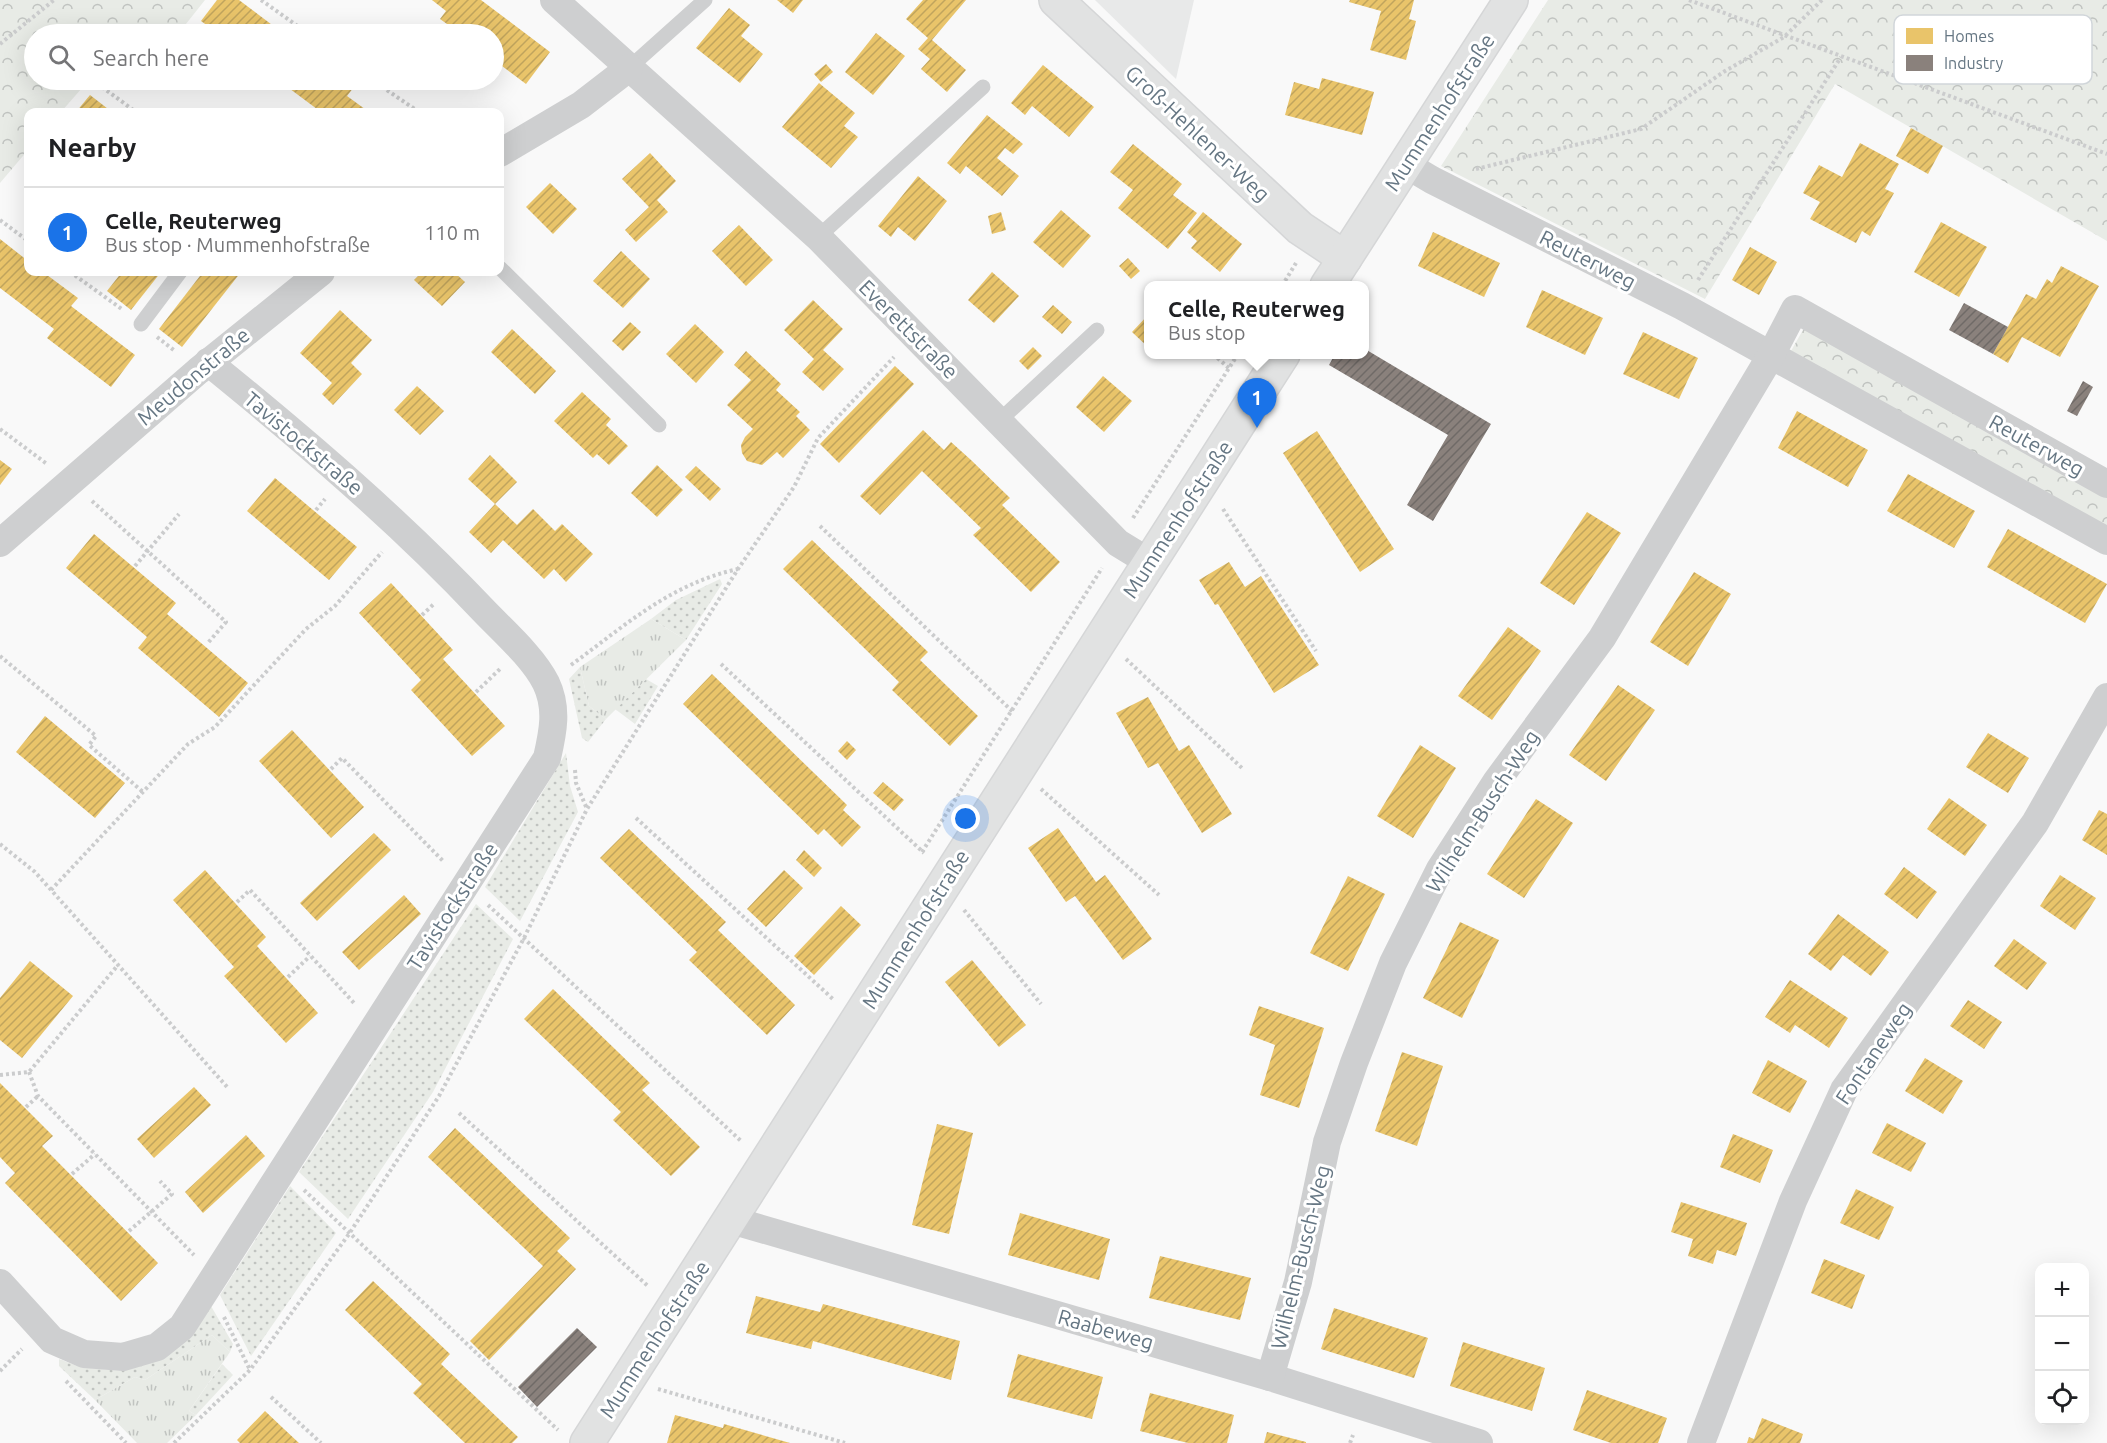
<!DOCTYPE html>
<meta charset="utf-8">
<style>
:root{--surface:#fff;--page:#f6f6f6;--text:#202124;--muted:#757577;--line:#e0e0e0;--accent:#1a73e8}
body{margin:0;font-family:Ubuntu,sans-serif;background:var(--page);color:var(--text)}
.controls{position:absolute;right:18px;bottom:18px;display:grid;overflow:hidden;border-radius:12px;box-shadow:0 6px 24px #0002}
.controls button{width:54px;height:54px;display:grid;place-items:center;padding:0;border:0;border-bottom:2px solid var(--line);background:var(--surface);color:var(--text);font:30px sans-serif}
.you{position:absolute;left:966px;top:819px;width:21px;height:21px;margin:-15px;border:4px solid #fff;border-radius:50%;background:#1a73e8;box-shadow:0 0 0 9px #1a73e833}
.badge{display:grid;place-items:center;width:39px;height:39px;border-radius:50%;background:var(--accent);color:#fff;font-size:20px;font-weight:700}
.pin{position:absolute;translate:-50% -50px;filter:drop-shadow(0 2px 3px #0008)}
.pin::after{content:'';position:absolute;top:32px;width:21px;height:18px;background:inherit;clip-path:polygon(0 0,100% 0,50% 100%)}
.popup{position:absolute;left:1144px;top:281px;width:225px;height:78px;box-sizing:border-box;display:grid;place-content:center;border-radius:12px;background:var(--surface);filter:drop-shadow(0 2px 4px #0005);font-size:20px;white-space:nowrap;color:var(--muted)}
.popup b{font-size:22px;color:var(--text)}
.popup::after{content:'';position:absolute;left:50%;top:100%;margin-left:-12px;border:12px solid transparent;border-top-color:var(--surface)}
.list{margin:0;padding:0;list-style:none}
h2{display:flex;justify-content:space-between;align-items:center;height:78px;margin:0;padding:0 24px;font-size:26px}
h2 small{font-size:20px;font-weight:400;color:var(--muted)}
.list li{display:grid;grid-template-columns:39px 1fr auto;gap:18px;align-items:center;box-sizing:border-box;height:90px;padding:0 24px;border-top:2px solid var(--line)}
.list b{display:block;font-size:22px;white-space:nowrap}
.list p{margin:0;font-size:20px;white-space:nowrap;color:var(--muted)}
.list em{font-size:20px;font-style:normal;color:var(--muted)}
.icon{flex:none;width:33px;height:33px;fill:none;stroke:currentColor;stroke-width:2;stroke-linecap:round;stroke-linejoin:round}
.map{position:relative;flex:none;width:2107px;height:1443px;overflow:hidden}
.search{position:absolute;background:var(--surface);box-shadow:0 6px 24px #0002;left:24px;top:24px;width:480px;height:66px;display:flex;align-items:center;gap:15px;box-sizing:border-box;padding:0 21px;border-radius:33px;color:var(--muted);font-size:22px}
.panel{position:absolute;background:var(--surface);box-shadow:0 6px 24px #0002;left:24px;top:108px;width:480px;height:168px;border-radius:12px}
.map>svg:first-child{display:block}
</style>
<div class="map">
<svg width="2107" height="1443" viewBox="0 0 2107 1443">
<defs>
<pattern id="grass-dots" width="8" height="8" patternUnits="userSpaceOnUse" patternTransform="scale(1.5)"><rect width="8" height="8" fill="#e8ebe6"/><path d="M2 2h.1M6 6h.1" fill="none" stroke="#c0c3c0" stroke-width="1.8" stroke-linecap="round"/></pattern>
<pattern id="forest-crowns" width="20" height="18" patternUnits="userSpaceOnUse" patternTransform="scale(1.5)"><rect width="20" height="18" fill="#e8ebe6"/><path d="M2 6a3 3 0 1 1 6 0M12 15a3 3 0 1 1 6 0" fill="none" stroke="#c0c3c0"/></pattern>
<pattern id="park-tufts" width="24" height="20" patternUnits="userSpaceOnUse" patternTransform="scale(1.5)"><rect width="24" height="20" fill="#e8ebe6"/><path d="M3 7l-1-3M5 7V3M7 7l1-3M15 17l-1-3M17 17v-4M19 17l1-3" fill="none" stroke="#c0c3c0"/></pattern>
<pattern id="homes-hatch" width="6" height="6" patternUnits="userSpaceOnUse" patternTransform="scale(1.5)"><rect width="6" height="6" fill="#e9c46a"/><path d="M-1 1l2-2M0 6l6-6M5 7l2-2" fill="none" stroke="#c0a45d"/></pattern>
<pattern id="industry-hatch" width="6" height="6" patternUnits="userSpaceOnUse" patternTransform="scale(1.5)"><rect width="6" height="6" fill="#8a817c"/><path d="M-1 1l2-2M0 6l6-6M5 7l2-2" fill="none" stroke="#6f6a67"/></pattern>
</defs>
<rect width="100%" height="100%" fill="#f9f9f9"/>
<polygon fill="#e8e9e9" points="1095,0 1194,0 1176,79"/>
<g fill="url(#grass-dots)">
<polygon points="720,579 722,584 686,640 651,619 676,600"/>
<polygon points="580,667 589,706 606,719 588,742 582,738 569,679"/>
<polygon points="646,679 658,686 635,724 615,709"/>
<polygon points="566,753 570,786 578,812 520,921 485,887"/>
<polygon points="476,904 513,939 433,1092 348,1219 299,1172"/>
<polygon points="290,1186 336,1233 251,1356 220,1295"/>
<polygon points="211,1306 233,1344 230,1352 212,1335 145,1380 135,1377 95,1400 59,1366 59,1359 80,1367 122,1371"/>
<polygon points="222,1364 233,1375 196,1415 189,1411"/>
</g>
<g fill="url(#forest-crowns)">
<polygon points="0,0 205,0 178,34 34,34 34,80 89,80 61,112 28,112 28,150 0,183"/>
<polygon points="1548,0 2107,0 2107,241 1835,84 1705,299 1441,166"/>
<polygon points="1804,328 2107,497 2107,526 1791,351"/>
</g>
<g fill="url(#park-tufts)">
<polygon points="651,619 686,640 606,719 589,706 580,667"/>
<polygon points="212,1335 230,1352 189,1411 196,1415 167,1443 137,1443 95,1400 135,1377 145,1380"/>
</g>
<g fill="url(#homes-hatch)">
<polygon points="217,0 239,0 284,34 219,34 201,21"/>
<polygon points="432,0 481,0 550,52 526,84 494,60 494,34 461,34 440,19 446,11"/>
<polygon points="777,0 803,0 793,13"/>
<polygon points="923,0 966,0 932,40 966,70 947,92 921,69 930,59 918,49 928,38 906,19"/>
<polygon points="1350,0 1414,0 1409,19 1416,21 1406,60 1370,50 1381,11 1349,2"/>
<polygon points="729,8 750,25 741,36 763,54 740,83 696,48"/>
<polygon points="876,33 905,56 873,95 845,72"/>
<polygon points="826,64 833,72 821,82 814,74"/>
<polygon points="1043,65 1094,107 1069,137 1032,106 1025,115 1011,103"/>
<polygon points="1322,78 1374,92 1362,135 1285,115 1294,82 1319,89"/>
<polygon points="278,80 343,80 354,87 347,96 369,112 321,112"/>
<polygon points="819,83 855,113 844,126 858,137 831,168 782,127"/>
<polygon points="90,95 112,112 76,112"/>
<polygon points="987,115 1023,144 1013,154 1005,148 997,158 1019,176 1002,196 966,166 960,174 947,163"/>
<polygon points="1911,128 1943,146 1928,174 1896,156"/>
<polygon points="1860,143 1899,164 1885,189 1894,193 1870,236 1862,231 1856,243 1810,219 1820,202 1803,193 1819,165 1842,177"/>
<polygon points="1133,144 1182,184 1173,195 1197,213 1168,249 1118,208 1133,190 1110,172"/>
<polygon points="650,153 676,181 657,200 668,212 636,242 625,230 649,207 622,179"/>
<polygon points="918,176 947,201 915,241 898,227 891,237 878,226"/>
<polygon points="550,183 577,209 553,234 526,207"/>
<polygon points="1061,210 1091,236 1063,268 1033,242"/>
<polygon points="1001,212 1006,230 992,234 988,216"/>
<polygon points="1203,212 1242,244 1220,272 1191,248 1197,241 1187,232"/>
<polygon points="1941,222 1987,247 1959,297 1914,272"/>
<polygon points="739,225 773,260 746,286 712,251"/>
<polygon points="1433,232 1500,263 1484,297 1418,266"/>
<polygon points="0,239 28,261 28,272 43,272 78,298 71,306 135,355 111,387 47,338 54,329 0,288"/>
<polygon points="1750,247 1777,262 1759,295 1732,280"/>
<polygon points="621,251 650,279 623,308 593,281"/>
<polygon points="1128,258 1140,271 1131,279 1119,266"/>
<polygon points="2061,266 2099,286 2060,357 2022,337 2008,363 1993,354 2026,294 2036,299 2047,279 2052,283"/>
<polygon points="122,272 161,272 131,310 107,291"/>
<polygon points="203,272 241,272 182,347 159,329"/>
<polygon points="422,272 454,272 465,282 442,306 414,280"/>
<polygon points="992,272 1019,296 994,323 968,300"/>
<polygon points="1542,290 1603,318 1585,355 1526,327"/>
<polygon points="813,300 843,329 823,350 844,369 823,391 802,372 814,359 784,330"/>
<polygon points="1053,305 1072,322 1062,334 1042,317"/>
<polygon points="340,310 372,340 351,363 362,374 333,405 322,394 332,383 300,353"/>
<polygon points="1149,314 1149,348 1132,332"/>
<polygon points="630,322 641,332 623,351 612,341"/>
<polygon points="695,324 724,352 696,383 666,354"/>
<polygon points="512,329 556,371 535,394 491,352"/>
<polygon points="1643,332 1698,358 1679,399 1623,374"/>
<polygon points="1033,347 1042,356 1028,370 1019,361"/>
<polygon points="746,351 781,384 776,390 800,412 796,416 810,430 783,458 777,452 762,465 747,461 742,453 741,445 745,437 753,429 727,405 751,380 734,365"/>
<polygon points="895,366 914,384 839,463 820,444"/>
<polygon points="1103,376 1132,401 1104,432 1076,407"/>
<polygon points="417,386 444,411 420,435 394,410"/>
<polygon points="582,392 611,419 606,425 628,446 609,465 597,454 593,458 554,421"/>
<polygon points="1797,411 1868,450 1848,487 1778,448"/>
<polygon points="923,430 944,450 951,442 971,460 1010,498 1002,505 1060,562 1031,592 973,535 981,528 922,471 880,515 860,496"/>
<polygon points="1317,431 1394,549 1360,572 1283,453"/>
<polygon points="490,455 517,482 495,504 468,479"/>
<polygon points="0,460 12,469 0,485"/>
<polygon points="657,465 683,490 657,517 631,493"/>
<polygon points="696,466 721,489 710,501 685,477"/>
<polygon points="1908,474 1975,511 1954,548 1887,511"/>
<polygon points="275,478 357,547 329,580 247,511"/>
<polygon points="495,504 517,525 533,509 555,531 562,524 593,554 566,582 554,569 544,579 503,540 491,553 469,532"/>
<polygon points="1587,512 1621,533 1574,605 1540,583"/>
<polygon points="2008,529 2107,584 2085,623 1987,567"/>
<polygon points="94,534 176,603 167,614 248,683 219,717 138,648 147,637 66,568"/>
<polygon points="812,540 928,652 920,660 978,716 950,746 892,690 899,682 783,569"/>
<polygon points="1229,562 1245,587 1261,576 1319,665 1274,693 1218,604 1215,605 1199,580"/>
<polygon points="1694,572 1731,594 1688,666 1650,642"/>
<polygon points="391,583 453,650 443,659 505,726 472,756 411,690 421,680 359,613"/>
<polygon points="1508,627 1541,651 1492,720 1458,696"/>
<polygon points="712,674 847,805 843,810 861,827 842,847 824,829 818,835 683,704"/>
<polygon points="1618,685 1655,710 1606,781 1569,755"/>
<polygon points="1148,697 1179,751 1189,745 1232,814 1202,833 1158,763 1148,768 1116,713"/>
<polygon points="45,716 125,783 95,818 16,752"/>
<polygon points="292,730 364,807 331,838 259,761"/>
<polygon points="1988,733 2029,758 2008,793 1966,767"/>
<polygon points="847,741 856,750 847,760 838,751"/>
<polygon points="1420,745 1456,768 1413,838 1377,816"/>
<polygon points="883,782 904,800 894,811 873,793"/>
<polygon points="1949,798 1987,825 1965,856 1927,829"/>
<polygon points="1536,799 1573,823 1524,898 1487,874"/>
<polygon points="2099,810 2107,814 2107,855 2082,840"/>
<polygon points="1058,828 1096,882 1105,875 1152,939 1123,960 1075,896 1066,902 1028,848"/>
<polygon points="629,829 726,922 718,930 795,1005 767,1035 689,960 697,952 600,858"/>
<polygon points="374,833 391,850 317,921 300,903"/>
<polygon points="804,850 822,868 814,877 796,860"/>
<polygon points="1904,867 1937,892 1917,919 1884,894"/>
<polygon points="205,870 266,937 257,946 318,1013 286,1043 224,976 234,967 173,900"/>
<polygon points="784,870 803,888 766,927 747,909"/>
<polygon points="2060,875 2096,898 2075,930 2040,906"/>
<polygon points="1348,876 1385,894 1348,971 1310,953"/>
<polygon points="404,895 421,914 359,970 342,952"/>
<polygon points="841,906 861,925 814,975 794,956"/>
<polygon points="1838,914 1889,952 1871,976 1843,955 1831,971 1808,954"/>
<polygon points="1460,922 1499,940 1462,1018 1423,998"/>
<polygon points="2014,939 2047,963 2027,990 1994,966"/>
<polygon points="972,960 1026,1025 999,1047 945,982"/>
<polygon points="30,961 73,996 22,1058 0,1040 0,998"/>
<polygon points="1790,980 1848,1018 1829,1048 1795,1025 1790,1033 1765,1017"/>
<polygon points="553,989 650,1083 642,1090 700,1147 671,1176 613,1120 621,1112 524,1019"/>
<polygon points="1968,1000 2002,1022 1984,1049 1950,1026"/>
<polygon points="1259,1006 1324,1028 1299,1108 1260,1095 1275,1045 1249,1035"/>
<polygon points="1402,1052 1443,1066 1417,1146 1375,1131"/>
<polygon points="1925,1058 1963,1081 1943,1114 1905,1091"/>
<polygon points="1768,1060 1807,1081 1790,1113 1752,1093"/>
<polygon points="0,1083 53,1136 42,1146 158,1263 121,1301 5,1183 15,1173 0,1157"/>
<polygon points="194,1087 211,1105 154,1158 137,1139"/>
<polygon points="1887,1123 1926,1143 1911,1172 1872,1153"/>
<polygon points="937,1124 973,1133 949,1234 912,1225"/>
<polygon points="455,1128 570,1238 557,1251 576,1269 489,1360 470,1341 543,1266 428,1157"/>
<polygon points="1733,1134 1773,1150 1760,1183 1720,1167"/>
<polygon points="246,1135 265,1156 203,1213 185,1192"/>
<polygon points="1856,1189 1894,1207 1879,1240 1840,1223"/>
<polygon points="1681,1202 1747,1223 1736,1256 1717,1250 1713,1264 1688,1256 1693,1239 1671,1232"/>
<polygon points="1020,1213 1110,1239 1099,1280 1008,1255"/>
<polygon points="1160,1256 1251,1278 1240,1320 1149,1298"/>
<polygon points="1824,1259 1865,1275 1852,1309 1811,1293"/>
<polygon points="373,1281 450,1354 441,1364 518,1437 512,1443 465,1443 413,1393 422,1384 345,1310"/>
<polygon points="756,1296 820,1312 823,1304 960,1341 951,1380 813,1341 811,1349 746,1333"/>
<polygon points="1334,1308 1428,1338 1414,1378 1321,1349"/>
<polygon points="1463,1342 1545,1368 1532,1411 1450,1386"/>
<polygon points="1018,1354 1103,1377 1092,1419 1007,1397"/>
<polygon points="1587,1390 1667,1418 1658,1443 1611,1443 1573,1430"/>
<polygon points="1150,1393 1234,1415 1227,1443 1188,1443 1140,1431"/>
<polygon points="265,1411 284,1429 299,1443 240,1443 237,1440"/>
<polygon points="675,1415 723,1428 724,1424 790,1443 667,1443"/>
<polygon points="1762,1418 1803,1434 1800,1443 1747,1443 1749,1437 1754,1439"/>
<polygon points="1267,1432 1306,1442 1306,1443 1264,1443"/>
</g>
<g fill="url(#industry-hatch)">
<polygon points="1964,303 2008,327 1993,354 1949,330"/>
<polygon points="1365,349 1491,424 1433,521 1407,505 1448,435 1329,365 1335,354 1365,354"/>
<polygon points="2083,381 2093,387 2077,416 2067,411"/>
<polygon points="577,1328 597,1347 537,1407 518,1387"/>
</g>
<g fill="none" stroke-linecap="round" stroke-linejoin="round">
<defs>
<g id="secondary">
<polyline points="1056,0 1300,228 1345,258"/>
<polyline points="1327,286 1511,0"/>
<polyline points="587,1443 1283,354"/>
</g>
</defs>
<use href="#secondary" stroke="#d5d6d7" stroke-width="36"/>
<g stroke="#cbcccd" stroke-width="4" stroke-dasharray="3 3" stroke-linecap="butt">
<polyline points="261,0 309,34"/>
<polyline points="1689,0 2107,154"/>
<polyline points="0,44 54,0"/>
<polyline points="372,80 419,112"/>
<polyline points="102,87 136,112"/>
<polyline points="1476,169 1641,129 1725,71 1784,37 1822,0"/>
<polyline points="0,220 28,241"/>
<polyline points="70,272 123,310"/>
<polyline points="1698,280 1841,57"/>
<polyline points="1282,286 1296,263"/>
<polyline points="157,337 175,351"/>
<polyline points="1213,354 1230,369"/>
<polyline points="0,429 47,464"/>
<polyline points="92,501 226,622 207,644"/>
<polyline points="1223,509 1316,651"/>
<polyline points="316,510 325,499"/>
<polyline points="1133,518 1238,354"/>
<polyline points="820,526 1013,712"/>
<polyline points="135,566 179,514"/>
<polyline points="422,615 435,603"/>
<polyline points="0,656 96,736 89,745 143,792"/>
<polyline points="1126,659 1243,769"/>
<polyline points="721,664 924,853"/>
<path d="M571,665C626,625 670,584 738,569"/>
<polyline points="476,692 500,669"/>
<polyline points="331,769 342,758 444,862"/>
<polyline points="575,770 576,783 587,809"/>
<polyline points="1041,789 1159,895"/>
<polyline points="636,818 834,1000"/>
<polyline points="0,844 35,872 228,1088"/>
<polyline points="922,852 1102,568"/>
<polyline points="51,890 188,744 215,727 306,629 335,606 382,552"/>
<polyline points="237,902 250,890 354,1003"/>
<polyline points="488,905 741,1141"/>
<polyline points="964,910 1041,1004"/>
<polyline points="288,977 310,956"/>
<polyline points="29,1072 38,1096 194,1255"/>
<polyline points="0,1075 29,1072 118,965"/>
<polyline points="26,1107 38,1096"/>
<polyline points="459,1113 649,1287"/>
<polyline points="72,1174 95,1154"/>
<polyline points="304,1190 558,1430"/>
<polyline points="129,1231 172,1194 160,1181"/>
<polyline points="224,1317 250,1370"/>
<polyline points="0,1371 22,1349"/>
<polyline points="66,1381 126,1443"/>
<polyline points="658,1389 845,1443"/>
<polyline points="271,1397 321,1443"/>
<polyline points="174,1443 250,1370 349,1234 439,1096 524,938 587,809 738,569 794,487 818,438 894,357"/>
<polyline points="1350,1443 1353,1435"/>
</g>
<g stroke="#cecfd0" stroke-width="15">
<polyline points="629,68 705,0"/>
<polyline points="818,237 983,87"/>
<polyline points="500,268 659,425"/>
<polyline points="141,324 180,272"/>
<polyline points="999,421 1097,330"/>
</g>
<g stroke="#cecfd0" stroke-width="28">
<polyline points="554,0 818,237 1118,543 1149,562"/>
<polyline points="500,153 581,105 629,68"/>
<polyline points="1405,164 1432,180 1682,306 2107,541"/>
<polyline points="0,543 198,371 321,272"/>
<polyline points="731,1220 1270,1377 1479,1443"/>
<path d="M0,1283L52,1340L84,1354L123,1357L157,1347L182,1327L547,758C553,732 558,708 546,683C533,657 503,631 483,610C398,520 304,440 208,362"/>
<polyline points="1270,1377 1298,1282 1327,1142 1354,1063 1393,963 1440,869 1496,782 1602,638 1770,357 1795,309 2107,484"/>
<polyline points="1701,1443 1793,1201 1844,1090 2035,823 2107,697"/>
</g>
<use href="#secondary" stroke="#e1e2e2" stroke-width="33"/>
</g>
<g text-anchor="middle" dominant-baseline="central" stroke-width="6" stroke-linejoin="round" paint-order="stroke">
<g font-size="21" fill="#657683" stroke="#fff">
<text transform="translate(1439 112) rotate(-57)">Mummenhofstraße</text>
<text transform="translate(1198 133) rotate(43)">Groß-Hehlener-Weg</text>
<text transform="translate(1588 259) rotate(27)">Reuterweg</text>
<text transform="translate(909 329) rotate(45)">Everettstraße</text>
<text transform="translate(193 376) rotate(-40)">Meudonstraße</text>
<text transform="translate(304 443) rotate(40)">Tavistockstraße</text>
<text transform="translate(2037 445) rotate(29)">Reuterweg</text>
<text transform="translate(1177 519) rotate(-57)">Mummenhofstraße</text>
<text transform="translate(1482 811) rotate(-57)">Wilhelm-Busch-Weg</text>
<text transform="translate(452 906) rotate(-57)">Tavistockstraße</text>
<text transform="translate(915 929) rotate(-58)">Mummenhofstraße</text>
<text transform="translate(1873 1053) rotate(-56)">Fontaneweg</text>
<text transform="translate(1300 1257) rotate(-76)">Wilhelm-Busch-Weg</text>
<text transform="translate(1106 1329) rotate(16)">Raabeweg</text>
<text transform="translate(654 1339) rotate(-57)">Mummenhofstraße</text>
</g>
</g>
<rect x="1894" y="15" width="198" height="69" rx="9" fill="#fff" stroke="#d1d6da" stroke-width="1.5"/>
<rect x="1906" y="28" width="27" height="16" fill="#e9c46a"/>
<rect x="1906" y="55" width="27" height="16" fill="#8a817c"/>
<g font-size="16" fill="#657683">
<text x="1944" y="42">Homes</text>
<text x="1944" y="69">Industry</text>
</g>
</svg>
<div class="controls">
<button>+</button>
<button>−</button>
<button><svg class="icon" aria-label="locate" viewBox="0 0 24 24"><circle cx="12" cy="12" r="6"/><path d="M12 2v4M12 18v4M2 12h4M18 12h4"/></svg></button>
</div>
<div class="you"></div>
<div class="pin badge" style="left:1257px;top:428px">1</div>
<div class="popup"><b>Celle, Reuterweg</b>Bus stop</div>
<div class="search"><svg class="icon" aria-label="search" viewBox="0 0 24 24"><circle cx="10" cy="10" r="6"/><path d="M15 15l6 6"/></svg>Search here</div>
<section class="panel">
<h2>Nearby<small></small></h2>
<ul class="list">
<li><span class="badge">1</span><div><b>Celle, Reuterweg</b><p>Bus stop · Mummenhofstraße</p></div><em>110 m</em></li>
</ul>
</section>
</div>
